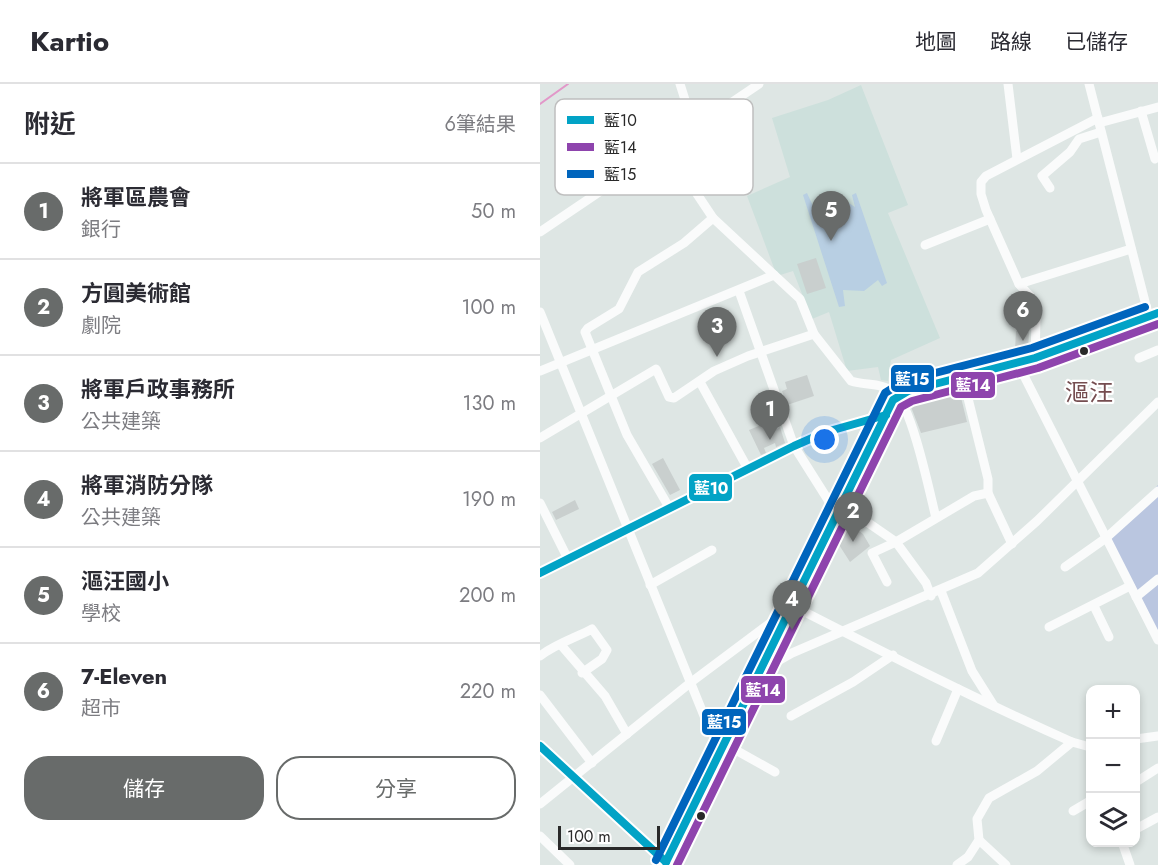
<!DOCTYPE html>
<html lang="zh-TW">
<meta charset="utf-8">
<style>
:root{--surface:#fff;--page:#f7f7f7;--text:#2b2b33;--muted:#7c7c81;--line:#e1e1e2;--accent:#686b6a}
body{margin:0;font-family:Jost,"Noto Sans TC",sans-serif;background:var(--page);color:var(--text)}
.controls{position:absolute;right:18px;bottom:18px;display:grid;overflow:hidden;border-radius:12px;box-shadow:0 3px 9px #0003}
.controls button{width:54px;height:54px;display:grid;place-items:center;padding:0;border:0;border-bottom:2px solid var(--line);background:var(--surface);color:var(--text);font:30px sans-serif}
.scale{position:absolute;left:18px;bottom:15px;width:102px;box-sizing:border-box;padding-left:6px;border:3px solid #292929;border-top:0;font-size:16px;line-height:21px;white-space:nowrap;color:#292929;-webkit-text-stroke:4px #fff;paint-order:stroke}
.you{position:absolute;left:285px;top:356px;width:21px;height:21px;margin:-15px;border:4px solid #fff;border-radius:50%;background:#1a73e8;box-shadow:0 0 0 9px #1a73e833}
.badge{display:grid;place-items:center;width:39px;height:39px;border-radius:50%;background:var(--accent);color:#fff;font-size:20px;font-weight:700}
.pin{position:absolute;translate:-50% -50px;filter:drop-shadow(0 2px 3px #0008)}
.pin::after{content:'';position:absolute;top:32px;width:21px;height:18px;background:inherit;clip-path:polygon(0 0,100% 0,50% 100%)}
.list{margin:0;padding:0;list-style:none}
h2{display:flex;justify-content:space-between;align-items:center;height:78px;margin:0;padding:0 24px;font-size:26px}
h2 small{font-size:20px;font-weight:400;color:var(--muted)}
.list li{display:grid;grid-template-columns:39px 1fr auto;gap:18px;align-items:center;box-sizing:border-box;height:96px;padding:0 24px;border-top:2px solid var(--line)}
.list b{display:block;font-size:22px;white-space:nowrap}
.list p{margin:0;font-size:20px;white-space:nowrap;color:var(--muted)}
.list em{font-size:20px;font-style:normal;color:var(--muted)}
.actions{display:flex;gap:12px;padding:18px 24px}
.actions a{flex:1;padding:14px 0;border:2px solid var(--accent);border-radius:24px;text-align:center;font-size:21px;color:var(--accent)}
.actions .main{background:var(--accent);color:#fff}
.icon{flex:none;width:33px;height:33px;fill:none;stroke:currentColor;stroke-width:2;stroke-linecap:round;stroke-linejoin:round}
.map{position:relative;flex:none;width:618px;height:781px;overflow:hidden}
header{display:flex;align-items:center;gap:36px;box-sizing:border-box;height:84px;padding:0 30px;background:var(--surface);border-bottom:2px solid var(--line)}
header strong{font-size:28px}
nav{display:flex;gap:33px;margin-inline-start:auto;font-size:21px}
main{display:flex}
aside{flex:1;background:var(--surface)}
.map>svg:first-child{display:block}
</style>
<header>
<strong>Kartio</strong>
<nav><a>地圖</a><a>路線</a><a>已儲存</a></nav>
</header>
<main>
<aside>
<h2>附近<small>6筆結果</small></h2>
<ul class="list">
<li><span class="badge">1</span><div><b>將軍區農會</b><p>銀行</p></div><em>50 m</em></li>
<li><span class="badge">2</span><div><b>方圓美術館</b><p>劇院</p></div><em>100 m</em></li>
<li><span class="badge">3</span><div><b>將軍戶政事務所</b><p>公共建築</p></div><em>130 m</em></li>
<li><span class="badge">4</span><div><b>將軍消防分隊</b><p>公共建築</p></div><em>190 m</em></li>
<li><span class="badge">5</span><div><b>漚汪國小</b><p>學校</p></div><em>200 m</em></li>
<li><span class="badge">6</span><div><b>7-Eleven</b><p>超市</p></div><em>220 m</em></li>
</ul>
<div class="actions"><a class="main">儲存</a><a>分享</a></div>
</aside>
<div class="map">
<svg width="618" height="781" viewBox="0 0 618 781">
<rect width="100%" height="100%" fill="#dee6e4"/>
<polygon fill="#cde0dc" points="321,1 368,121 348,129 400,254 351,276 348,297 341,296 338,283 307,287 289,228 272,235 253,187 237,192 207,112 250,93 232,34 288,16"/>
<polygon fill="#bac6e0" points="618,401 618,556 566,454"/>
<polygon fill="#b8cfe3" points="267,109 278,133 293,118 304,116 315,123 312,111 316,109 347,199 342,202 338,196 324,207 303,206 305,222 299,223 263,111"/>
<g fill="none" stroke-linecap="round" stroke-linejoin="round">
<polyline stroke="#e298c9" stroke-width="2" points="0,20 28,0"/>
</g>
<g fill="#c9cfce">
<polygon points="276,174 286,204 267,210 257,180"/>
<polygon points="476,247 489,248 488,266 475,266"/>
<polygon points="267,291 274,312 247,321 242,307 247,305 245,298"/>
<polygon points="418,301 427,338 381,349 368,315"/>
<polygon points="233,336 237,345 240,343 245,359 236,363 235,359 224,364 226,369 221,371 209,346"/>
<polygon points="123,374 140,406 130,411 112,380"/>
<polygon points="35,416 39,425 16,436 12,428"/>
<polygon points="309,440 323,450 330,462 310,478 294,453 299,450 297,447"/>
</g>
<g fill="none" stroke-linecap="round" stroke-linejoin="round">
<g stroke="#fafbfb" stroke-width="9">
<path d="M140,0L154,44L159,69L152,89L157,110L173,134L260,215L274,250L311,297C326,302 341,298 355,309C372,323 390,410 396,434"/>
<polyline points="468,0 477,75"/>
<polyline points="549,0 609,233"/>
<polyline points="601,27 615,75"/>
<polyline points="559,39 618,23"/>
<polyline points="510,104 502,92 530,68 539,55 561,48"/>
<polyline points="0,148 219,0"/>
<polyline points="385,161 450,135"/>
<polyline points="479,200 591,165"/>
<polyline points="199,207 254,362 290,419 299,428 327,438 356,458 386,499 391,512"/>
<polyline points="0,228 171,649 183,659 235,688"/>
<polyline points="495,274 496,235 490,212 479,200 446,126 441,110 441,98 446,92 558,34"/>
<polyline points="599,274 618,266"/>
<polyline points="477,278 618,556"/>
<polyline points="0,287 234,191"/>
<polyline points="423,294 448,395 448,409 472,460"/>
<polyline points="160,298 208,385"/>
<polyline points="0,354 116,285 129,313 134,314 174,287 208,272 274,250"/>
<polyline points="0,419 28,475"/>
<polyline points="130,425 87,351 45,248 48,244 79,225 98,188 144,159 173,134"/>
<polyline points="525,483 566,454 618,407"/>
<polyline points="0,489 254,362 286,348 346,331"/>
<polyline points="347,498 332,469 356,458 434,412 448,409"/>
<polyline points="110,501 172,466"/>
<polyline points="401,507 432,587 454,622"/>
<polyline points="596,513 618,495"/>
<polyline points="554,522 569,553"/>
<polyline points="509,543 590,502"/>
<polyline points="21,561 65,612 87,650"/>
<path d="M0,572C15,560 35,554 52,545L67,566L62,575L42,589"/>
<polyline points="222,586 252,569 438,489 497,437 618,318"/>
<polyline points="0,611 52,679"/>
<polyline points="251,632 313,598 353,571"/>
<polyline points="596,655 618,652"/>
<polyline points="396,657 418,605"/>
<polyline points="0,662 132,781"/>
<polyline points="596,698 618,684"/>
<path d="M0,720L150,599L253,522C345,569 437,616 532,658L550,663"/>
<polyline points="533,727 550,717"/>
<polyline points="596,745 618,733"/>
<polyline points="0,752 30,781"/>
<polyline points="439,756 466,781"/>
<polyline points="582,758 590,781"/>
<polyline points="125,781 353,316 368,307 495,274 618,229"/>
<polyline points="417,781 428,773 439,756 437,735 449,714 497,687 532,658"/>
</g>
<defs>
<g id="bus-1">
<polyline points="0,489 254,362 286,348 346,331"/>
<polyline points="0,662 126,778"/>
<polyline points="126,778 353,316 368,307 495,274 618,229"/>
</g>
<polyline id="bus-2" points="137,781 361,323 372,317 498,284 618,240"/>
<polyline id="bus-3" points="116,776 345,309 364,297 492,264 605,223"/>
</defs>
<use href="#bus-1" stroke="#fff" stroke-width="12"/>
<use href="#bus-2" stroke="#fff" stroke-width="12"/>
<use href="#bus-3" stroke="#fff" stroke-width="12"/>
<use href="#bus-1" stroke="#02a3c6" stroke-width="8"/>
<use href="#bus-2" stroke="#8e44ad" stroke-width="8"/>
<use href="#bus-3" stroke="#0065bd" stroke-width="8"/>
</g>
<g fill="#292929" stroke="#fff" stroke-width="2">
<circle cx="544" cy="267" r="5"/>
<circle cx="161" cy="732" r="5"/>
</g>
<g text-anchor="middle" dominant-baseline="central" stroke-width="4.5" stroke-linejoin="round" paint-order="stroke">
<g font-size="24" fill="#754d50" stroke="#fff">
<text x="549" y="308">漚汪</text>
</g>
</g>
<rect x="15" y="15" width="198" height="96" rx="9" fill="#fff" stroke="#bfbfbf" stroke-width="1.5"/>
<rect x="27" y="32" width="27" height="8" fill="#02a3c6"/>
<rect x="27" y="59" width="27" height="8" fill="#8e44ad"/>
<rect x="27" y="86" width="27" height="8" fill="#0065bd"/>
<g font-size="16" fill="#292929">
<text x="64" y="42">藍10</text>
<text x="64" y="69">藍14</text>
<text x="64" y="96">藍15</text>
</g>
<g stroke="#fff" stroke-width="2">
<rect x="350" y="280" width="45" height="29" rx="6" fill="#0065bd"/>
<rect x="410" y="287" width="46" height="28" rx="6" fill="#8e44ad"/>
<rect x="148" y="389" width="45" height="29" rx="6" fill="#02a3c6"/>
<rect x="200" y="591" width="46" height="29" rx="6" fill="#8e44ad"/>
<rect x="161" y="624" width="46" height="28" rx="6" fill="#0065bd"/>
</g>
<g font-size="16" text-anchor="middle" font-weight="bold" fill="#fff">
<text x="372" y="301">藍15</text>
<text x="433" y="307">藍14</text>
<text x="171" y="410">藍10</text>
<text x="223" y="612">藍14</text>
<text x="184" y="644">藍15</text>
</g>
</svg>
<div class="controls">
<button>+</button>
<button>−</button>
<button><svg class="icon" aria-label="layers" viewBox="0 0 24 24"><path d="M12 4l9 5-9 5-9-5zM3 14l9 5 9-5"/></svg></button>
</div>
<div class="scale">100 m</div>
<div class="you"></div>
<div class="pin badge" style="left:230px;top:356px">1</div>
<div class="pin badge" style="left:313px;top:458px">2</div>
<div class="pin badge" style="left:177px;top:273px">3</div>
<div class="pin badge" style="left:252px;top:546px">4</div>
<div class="pin badge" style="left:291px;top:157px">5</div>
<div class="pin badge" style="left:483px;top:257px">6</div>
</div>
</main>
